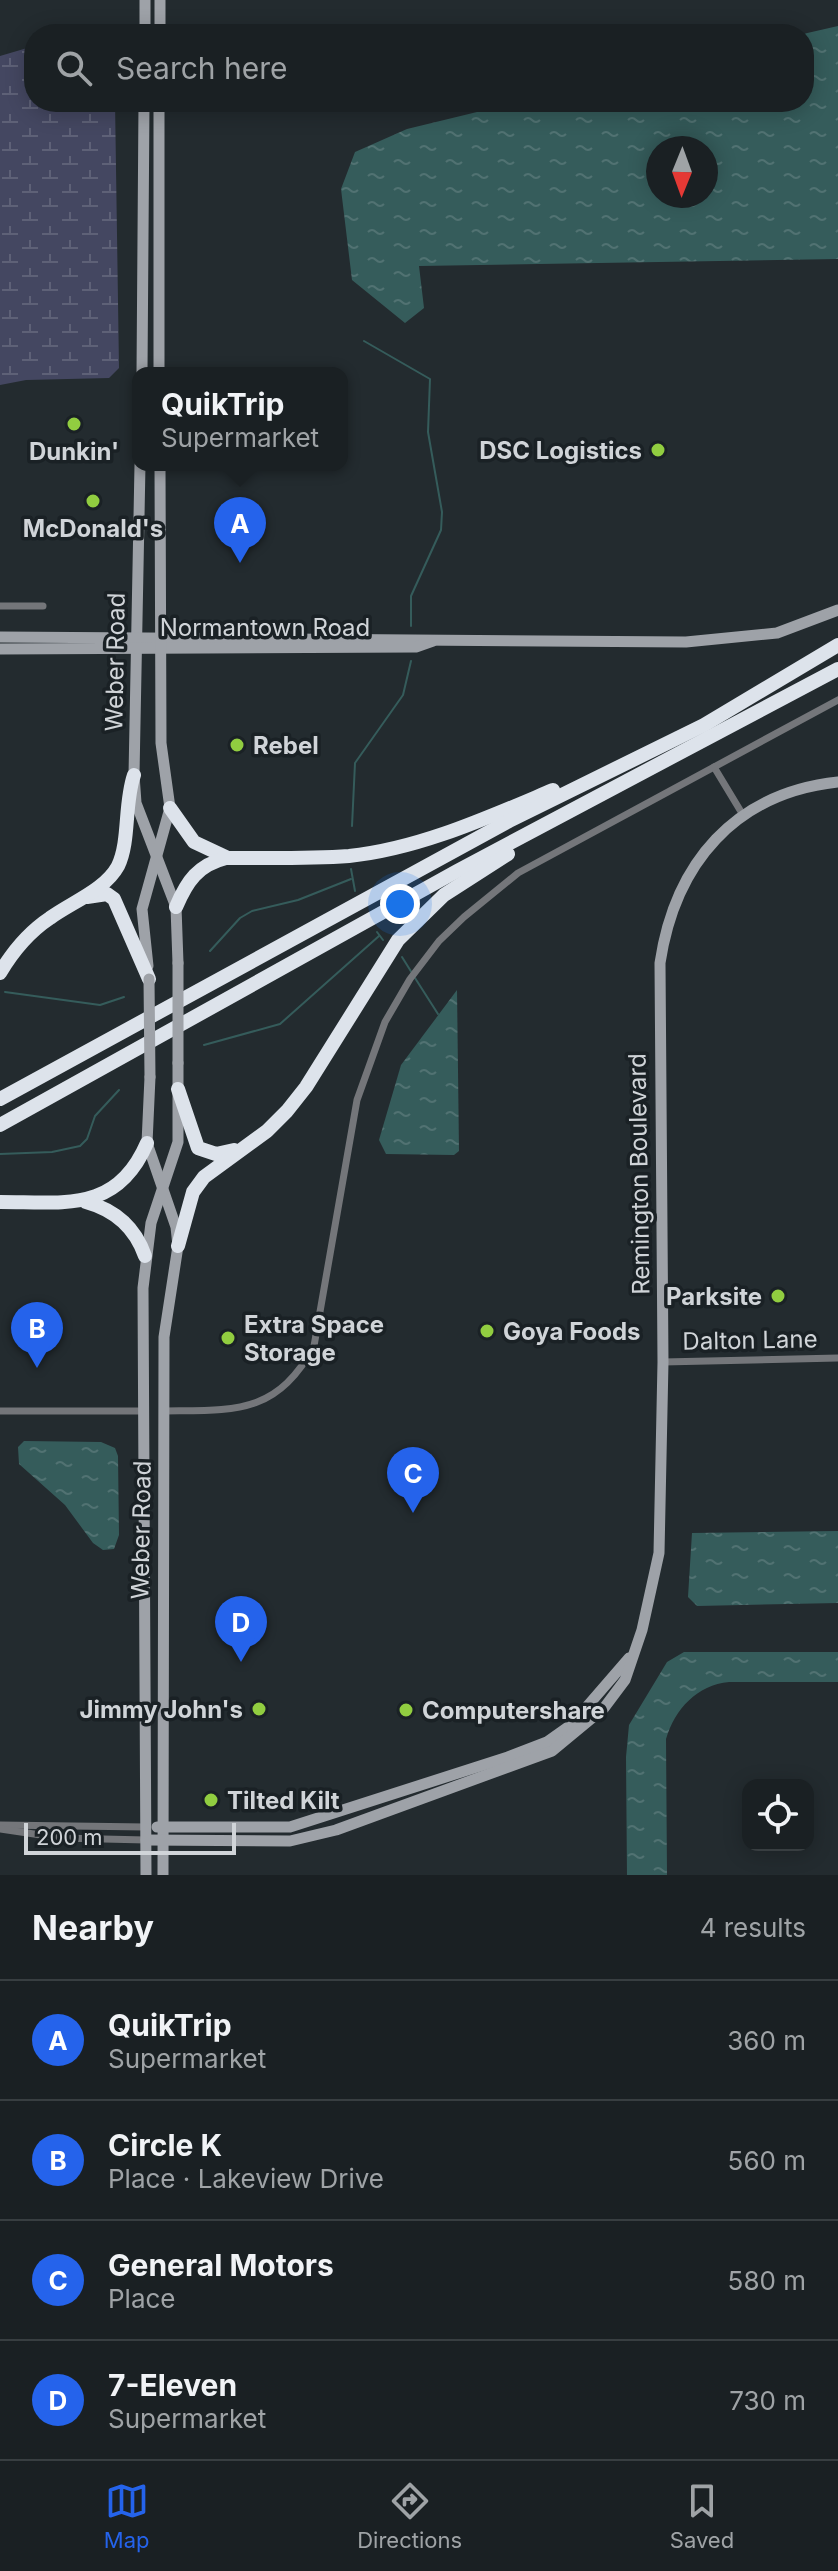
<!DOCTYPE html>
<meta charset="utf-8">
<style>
:root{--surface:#1a2023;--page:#272d30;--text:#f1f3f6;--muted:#9fa3a6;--line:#383e41;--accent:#2563eb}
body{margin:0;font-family:Inter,sans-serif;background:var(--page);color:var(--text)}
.controls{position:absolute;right:24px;bottom:24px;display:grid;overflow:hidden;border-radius:16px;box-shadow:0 4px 20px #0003}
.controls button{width:72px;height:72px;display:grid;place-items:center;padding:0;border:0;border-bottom:2px solid var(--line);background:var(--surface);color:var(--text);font:40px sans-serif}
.compass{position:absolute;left:646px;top:136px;width:72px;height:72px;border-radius:50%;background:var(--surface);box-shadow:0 4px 20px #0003;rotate:181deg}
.scale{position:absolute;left:24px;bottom:20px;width:212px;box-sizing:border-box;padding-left:8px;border:4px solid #d0d4d8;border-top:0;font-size:22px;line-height:28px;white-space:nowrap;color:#d0d4d8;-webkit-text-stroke:6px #1a2125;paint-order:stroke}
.you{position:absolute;left:400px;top:904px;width:28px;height:28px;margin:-20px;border:6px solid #fff;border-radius:50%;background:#1a73e8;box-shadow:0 0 0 12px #1a73e833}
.badge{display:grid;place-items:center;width:52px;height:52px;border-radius:50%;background:var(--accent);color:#fff;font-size:26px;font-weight:700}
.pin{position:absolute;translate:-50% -66px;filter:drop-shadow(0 2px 4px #0008)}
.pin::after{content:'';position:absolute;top:42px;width:28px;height:24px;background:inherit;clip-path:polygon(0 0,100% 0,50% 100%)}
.popup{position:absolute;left:132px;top:367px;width:216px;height:104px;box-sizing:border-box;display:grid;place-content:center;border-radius:16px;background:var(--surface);filter:drop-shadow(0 2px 6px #0005);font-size:26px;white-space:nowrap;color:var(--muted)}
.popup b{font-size:30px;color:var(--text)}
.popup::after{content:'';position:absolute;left:50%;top:100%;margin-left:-16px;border:16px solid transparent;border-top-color:var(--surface)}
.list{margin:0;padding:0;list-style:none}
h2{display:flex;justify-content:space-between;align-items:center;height:104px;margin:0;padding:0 32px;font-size:34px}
h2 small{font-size:26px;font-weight:400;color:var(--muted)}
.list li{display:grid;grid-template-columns:52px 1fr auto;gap:24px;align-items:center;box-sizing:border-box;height:120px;padding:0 32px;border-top:2px solid var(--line)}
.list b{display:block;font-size:30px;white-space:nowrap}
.list p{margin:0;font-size:26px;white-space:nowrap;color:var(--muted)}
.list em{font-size:26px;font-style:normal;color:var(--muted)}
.icon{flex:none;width:44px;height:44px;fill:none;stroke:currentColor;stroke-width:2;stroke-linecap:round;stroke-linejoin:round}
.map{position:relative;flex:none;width:838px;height:1875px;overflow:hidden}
.search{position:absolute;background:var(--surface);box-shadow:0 4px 20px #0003;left:24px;right:24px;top:24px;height:88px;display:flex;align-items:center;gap:20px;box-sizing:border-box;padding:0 28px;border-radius:32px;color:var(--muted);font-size:30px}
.sheet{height:584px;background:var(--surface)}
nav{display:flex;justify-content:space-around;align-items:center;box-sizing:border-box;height:112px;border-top:2px solid var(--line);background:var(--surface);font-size:22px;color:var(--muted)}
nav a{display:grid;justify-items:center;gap:4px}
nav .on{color:var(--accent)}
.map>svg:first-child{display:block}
</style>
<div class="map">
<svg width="838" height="1875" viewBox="0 0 838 1875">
<defs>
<pattern id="wetland-marsh" width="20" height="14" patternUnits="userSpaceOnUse" patternTransform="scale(2)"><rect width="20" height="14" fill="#444761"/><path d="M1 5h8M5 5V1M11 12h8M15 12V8" fill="none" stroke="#5e6177"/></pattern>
<pattern id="water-ripples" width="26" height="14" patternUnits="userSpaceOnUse" patternTransform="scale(2)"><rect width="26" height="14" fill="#355c5b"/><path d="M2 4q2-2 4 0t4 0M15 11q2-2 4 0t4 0" fill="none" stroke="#517272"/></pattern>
</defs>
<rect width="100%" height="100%" fill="#232b2f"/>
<polygon fill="url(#wetland-marsh)" points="34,46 34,102 115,102 119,368 109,378 26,380 0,385 0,56"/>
<g fill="url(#water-ripples)" fill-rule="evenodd">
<path d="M838,26V259L419,266L424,308L405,323L352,280L341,189L355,152L407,129L518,102H804L803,34ZM658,148H706V196H658Z"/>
<polygon points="457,990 459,1151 454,1155 386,1154 379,1140 401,1065"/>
<polygon points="24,1441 101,1442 115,1448 118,1456 119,1535 114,1549 103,1550 93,1543 65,1505 19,1464 18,1447"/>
<polygon points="838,1531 838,1603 697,1606 688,1597 692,1533"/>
<path d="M684,1652H838V1682H729C697,1685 675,1709 666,1739L667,1875H627L626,1757L629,1725L667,1662Z"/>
</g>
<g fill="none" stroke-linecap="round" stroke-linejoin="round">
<g stroke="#355c5b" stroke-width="2">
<polyline points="364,341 430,379 428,432 442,512 441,530 411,596 411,626"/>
<polyline points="352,826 355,763 403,695 411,661"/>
<polyline points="351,869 355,891"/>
<polyline points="377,932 383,940"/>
<polyline points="210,951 240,918 252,911 298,900 351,879"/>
<polyline points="402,957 412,973"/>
<polyline points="415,978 438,1014"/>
<polyline points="5,992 100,1005 124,997"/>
<polyline points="204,1045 280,1024 379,936"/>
<polyline points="0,1154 52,1152 80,1146 87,1139 95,1116 119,1090"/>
</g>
<g stroke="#74767a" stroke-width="7">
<polyline points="0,606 43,606"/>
<polyline points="714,767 743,815"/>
<polyline points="663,1362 838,1358"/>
<polyline points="0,1411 143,1411"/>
<path d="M165,1411C234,1410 277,1415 314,1346L357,1100L385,1022L410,979L439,941L464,917L518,873L838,700"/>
<polyline points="0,1825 146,1827"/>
<polyline points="0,1829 61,1838 146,1840"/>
</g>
<g stroke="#9ea2a8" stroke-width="11">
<polyline points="145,34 145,0"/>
<polyline points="160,34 160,0"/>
<polyline points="142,373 144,102"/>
<polyline points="159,373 159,102"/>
<polyline points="140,465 134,775 136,803 176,907 178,963"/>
<polyline points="0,637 686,642 777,633 838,610"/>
<polyline points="0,649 416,647 433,641"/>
<polyline points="148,966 142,909 170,808 161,743 160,465"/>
<polyline points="150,1077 147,1143 176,1227 178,1246 164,1337 163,1875"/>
<polyline points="157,1827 290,1827 508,1757 547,1742 571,1725 629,1658"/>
<path d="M146,1840L290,1841L336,1830L552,1751L604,1708L625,1680L642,1630L659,1553L663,1362L660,963C675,863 735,793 838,782"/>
<polyline points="146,1875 143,1288 151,1223 178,1142 178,1063"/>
</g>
<g stroke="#dde3eb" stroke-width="14">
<polyline points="170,808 194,842 226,857"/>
<polyline points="87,897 107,894 114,899 149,979"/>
<path d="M176,907C187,881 198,865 226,858C267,858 308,859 349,856C419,849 489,817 553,790"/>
<path d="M0,973C13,951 29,932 50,918C72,902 105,890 118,866C130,841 124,804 134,775"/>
<polyline points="178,1089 198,1148 216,1154 234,1150"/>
<polyline points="0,1099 509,821 704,725 838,645"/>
<polyline points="0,1125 457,871 838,669"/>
<path d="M0,1202C65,1202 117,1213 147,1143"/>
<path d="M86,1202C115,1210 135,1227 145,1256"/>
<polyline points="178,1246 193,1192 204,1177 267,1131 287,1111 306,1087 398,940 444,895 508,854"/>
</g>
<g stroke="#9ea2a8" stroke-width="11">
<polyline points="178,963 178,1063"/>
<polyline points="149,979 150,1077"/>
</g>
</g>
<g fill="#91cd40" stroke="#1a2125" stroke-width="3">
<circle cx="74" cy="424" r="8"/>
<circle cx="658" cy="450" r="8"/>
<circle cx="93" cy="501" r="8"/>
<circle cx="237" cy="745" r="8"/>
<circle cx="778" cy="1296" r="8"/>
<circle cx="487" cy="1331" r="8"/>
<circle cx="228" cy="1338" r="8"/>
<circle cx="259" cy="1709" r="8"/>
<circle cx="406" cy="1710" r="8"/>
<circle cx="211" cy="1800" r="8"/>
</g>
<g text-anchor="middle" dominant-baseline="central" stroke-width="7" stroke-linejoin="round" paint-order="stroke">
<g font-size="24" font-weight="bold" fill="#d0d4d8" stroke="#1a2125" text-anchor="start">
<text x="642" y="450" text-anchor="end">DSC Logistics</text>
<text x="74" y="451" text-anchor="middle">Dunkin'</text>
<text x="93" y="528" text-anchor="middle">McDonald's</text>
<text x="253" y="745">Rebel</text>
<text x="762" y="1296" text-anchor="end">Parksite</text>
<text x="244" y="1324">Extra Space<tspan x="244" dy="28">Storage</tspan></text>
<text x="503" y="1331">Goya Foods</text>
<text x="243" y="1709" text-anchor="end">Jimmy John's</text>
<text x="422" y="1710">Computershare</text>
<text x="227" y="1800">Tilted Kilt</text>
</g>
<g font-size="24" fill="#d0d4d8" stroke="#1a2125">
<text x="265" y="627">Normantown Road</text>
<text transform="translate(115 662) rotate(-89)">Weber Road</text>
<text transform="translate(639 1174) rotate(-91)">Remington Boulevard</text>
<text transform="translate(750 1340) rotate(-1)">Dalton Lane</text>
<text transform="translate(141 1530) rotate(-89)">Weber Road</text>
</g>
</g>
</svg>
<div class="controls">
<button><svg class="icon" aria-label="locate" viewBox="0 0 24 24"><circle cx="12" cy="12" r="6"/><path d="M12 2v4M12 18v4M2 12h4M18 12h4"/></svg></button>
</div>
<svg class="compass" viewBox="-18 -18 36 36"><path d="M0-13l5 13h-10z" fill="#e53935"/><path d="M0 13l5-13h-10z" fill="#9fa3a6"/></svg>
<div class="scale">200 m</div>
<div class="you"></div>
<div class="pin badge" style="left:240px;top:563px">A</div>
<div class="popup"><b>QuikTrip</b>Supermarket</div>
<div class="pin badge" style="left:37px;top:1368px">B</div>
<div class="pin badge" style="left:413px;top:1513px">C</div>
<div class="pin badge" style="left:241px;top:1662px">D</div>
<div class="search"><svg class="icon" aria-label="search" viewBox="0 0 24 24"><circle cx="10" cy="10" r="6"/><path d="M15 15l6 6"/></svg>Search here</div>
</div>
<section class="sheet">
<h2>Nearby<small>4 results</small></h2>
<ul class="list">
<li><span class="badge">A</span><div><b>QuikTrip</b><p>Supermarket</p></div><em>360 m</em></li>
<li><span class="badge">B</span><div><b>Circle K</b><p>Place · Lakeview Drive</p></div><em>560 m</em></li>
<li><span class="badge">C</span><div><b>General Motors</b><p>Place</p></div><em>580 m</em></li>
<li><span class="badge">D</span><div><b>7-Eleven</b><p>Supermarket</p></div><em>730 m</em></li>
</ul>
</section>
<nav>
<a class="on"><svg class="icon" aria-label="map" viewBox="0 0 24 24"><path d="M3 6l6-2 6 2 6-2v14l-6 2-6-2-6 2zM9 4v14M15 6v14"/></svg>Map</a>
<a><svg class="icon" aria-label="directions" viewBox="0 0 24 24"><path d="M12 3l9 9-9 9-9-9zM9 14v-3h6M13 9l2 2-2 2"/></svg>Directions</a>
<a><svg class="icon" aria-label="saved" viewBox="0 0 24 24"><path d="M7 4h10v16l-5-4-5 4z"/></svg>Saved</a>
</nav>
